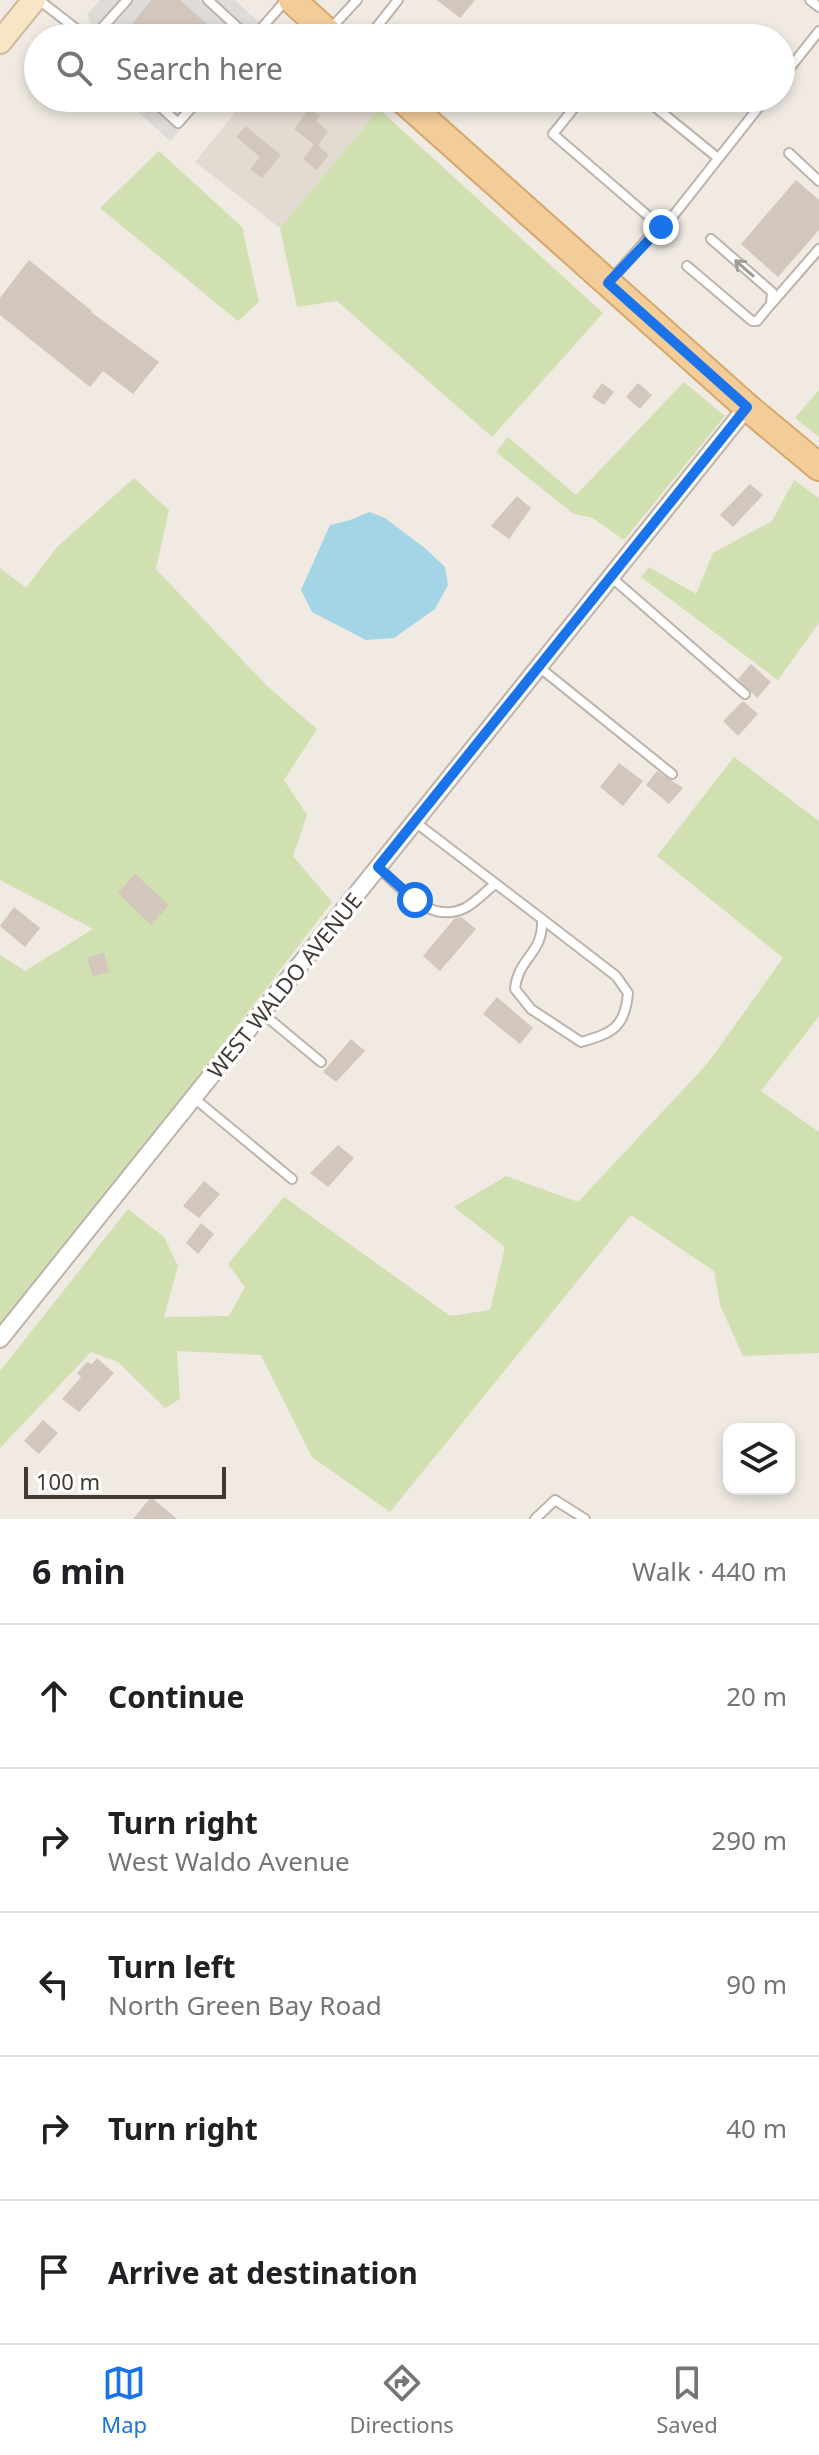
<!DOCTYPE html>
<meta charset="utf-8">
<style>
:root{--surface:#fff;--page:#f6f6f6;--text:#202124;--muted:#757577;--line:#e0e0e0;--accent:#1a73e8}
body{margin:0;font-family:"Noto Sans",sans-serif;background:var(--page);color:var(--text)}
.controls{position:absolute;right:24px;bottom:24px;display:grid;overflow:hidden;border-radius:16px;box-shadow:0 4px 12px #0003}
.controls button{width:72px;height:72px;display:grid;place-items:center;padding:0;border:0;border-bottom:2px solid var(--line);background:var(--surface);color:var(--text);font:40px sans-serif}
.scale{position:absolute;left:24px;bottom:20px;width:202px;box-sizing:border-box;padding-left:8px;border:4px solid #413a34;border-top:0;font-size:22px;line-height:28px;white-space:nowrap;color:#413a34;-webkit-text-stroke:6px #fff;paint-order:stroke}
.stop{position:absolute;width:24px;height:24px;margin:-18px;border:6px solid #1a73e8;border-radius:50%;background:#fff}
.stop.end{background:#1a73e8;border-color:#fff;box-shadow:0 2px 8px #0008}
.list{margin:0;padding:0;list-style:none}
h2{display:flex;justify-content:space-between;align-items:center;height:104px;margin:0;padding:0 32px;font-size:34px}
h2 small{font-size:26px;font-weight:400;color:var(--muted)}
.list li{display:grid;grid-template-columns:52px 1fr auto;gap:24px;align-items:center;box-sizing:border-box;height:144px;padding:0 32px;border-top:2px solid var(--line)}
.list b{display:block;font-size:30px;white-space:nowrap}
.list p{margin:0;font-size:26px;white-space:nowrap;color:var(--muted)}
.list em{font-size:26px;font-style:normal;color:var(--muted)}
.icon{flex:none;width:44px;height:44px;fill:none;stroke:currentColor;stroke-width:2;stroke-linecap:round;stroke-linejoin:round}
.map{position:relative;flex:none;width:819px;height:1519px;overflow:hidden}
.search{position:absolute;background:var(--surface);box-shadow:0 4px 12px #0003;left:24px;right:24px;top:24px;height:88px;display:flex;align-items:center;gap:20px;box-sizing:border-box;padding:0 28px;border-radius:44px;color:var(--muted);font-size:30px}
.sheet{height:824px;background:var(--surface)}
nav{display:flex;justify-content:space-around;align-items:center;box-sizing:border-box;height:112px;border-top:2px solid var(--line);background:var(--surface);font-size:22px;color:var(--muted)}
nav a{display:grid;justify-items:center;gap:4px}
nav .on{color:var(--accent)}
.map>svg:first-child{display:block}
</style>
<div class="map">
<svg width="819" height="1519" viewBox="0 0 819 1519">
<rect width="100%" height="100%" fill="#f0eae3"/>
<polygon fill="#e3dbd2" points="247,98 367,98 379,109 280,228 195,162"/>
<g fill="#d1e0b0">
<polygon points="379,109 603,313 492,437 337,301 297,307 280,228"/>
<polygon points="159,151 242,227 259,302 238,321 100,208"/>
<polygon points="684,382 725,416 624,540 593,518 574,514 496,452 508,437 576,495"/>
<polygon points="819,390 819,437 795,418"/>
<polygon points="134,478 169,510 156,569 267,686 317,729 284,780 307,815 293,856 332,902 0,1336 0,955 25,971 93,929 0,880 0,568 26,588 57,547"/>
<polygon points="794,480 819,498 819,623 778,680 641,577 649,567 696,594 713,553 772,521"/>
<polygon points="734,757 819,821 819,1016 761,1091 819,1132 819,1353 743,1356 720,1305 714,1271 631,1215 390,1512 312,1457 261,1355 177,1351 180,1399 165,1408 118,1362 91,1352 0,1448 0,1371 128,1209 164,1237 178,1266 164,1317 229,1316 245,1287 228,1264 284,1197 450,1316 490,1310 505,1247 454,1207 506,1176 578,1202 707,1064 783,958 657,856"/>
</g>
<g fill="#dedbd8">
<polygon points="100,0 235,0 269,32 264,38 79,38 91,24 87,14"/>
<polygon points="123,98 209,98 170,141"/>
</g>
<polygon fill="#a4d5e7" points="369,512 385,518 426,549 445,567 448,585 435,609 394,638 366,640 312,612 301,590 330,525 350,520"/>
<g fill="#d3c7bd">
<polygon points="151,0 180,0 208,25 206,27 218,38 121,38"/>
<polygon points="437,0 475,0 460,18"/>
<polygon points="309,108 320,116 316,121 328,131 318,146 329,155 317,170 303,159 314,144 294,129"/>
<polygon points="246,126 281,155 262,178 250,169 260,157 236,137"/>
<polygon points="796,180 819,200 819,230 778,277 741,244"/>
<polygon points="29,260 92,311 91,312 159,362 133,394 103,371 90,387 0,315 0,298"/>
<polygon points="602,383 614,392 604,405 592,397"/>
<polygon points="638,383 652,395 640,409 626,397"/>
<polygon points="750,484 763,495 733,527 720,515"/>
<polygon points="517,496 531,508 509,539 491,526"/>
<polygon points="751,664 771,682 757,698 738,679"/>
<polygon points="743,701 758,714 738,736 723,721"/>
<polygon points="619,763 643,781 623,806 600,787"/>
<polygon points="657,771 683,788 669,804 646,785"/>
<polygon points="135,874 169,905 151,925 118,893"/>
<polygon points="14,907 40,928 25,947 0,926"/>
<polygon points="461,917 476,929 440,971 423,956 455,918"/>
<polygon points="104,952 109,972 93,976 87,958"/>
<polygon points="497,997 533,1028 520,1044 483,1014"/>
<polygon points="351,1039 365,1051 336,1082 323,1072"/>
<polygon points="338,1145 354,1158 328,1187 310,1173"/>
<polygon points="204,1181 220,1194 199,1218 183,1206"/>
<polygon points="201,1223 214,1234 198,1254 186,1243"/>
<polygon points="97,1358 114,1373 79,1412 62,1399 81,1377 77,1373 87,1362 92,1364"/>
<polygon points="43,1420 58,1433 39,1454 24,1441"/>
<polygon points="151,1497 177,1519 133,1519"/>
</g>
<g fill="none" stroke-linecap="round" stroke-linejoin="round">
<defs>
<g id="lane">
<polyline points="39,0 88,38"/>
<polyline points="208,0 249,38"/>
<polyline points="810,0 819,7"/>
<polyline points="331,28 357,0"/>
<polyline points="93,38 127,0"/>
<polyline points="253,38 286,0"/>
<polyline points="368,38 398,0"/>
<polyline points="781,79 819,31"/>
<polyline points="151,98 178,123 200,98"/>
<polyline points="582,98 553,134 661,227"/>
<polyline points="644,98 718,158"/>
<polyline points="789,153 819,181"/>
<polyline points="687,266 752,321 757,321 771,304 772,292 711,239"/>
<polyline points="611,280 650,236 673,216 766,98"/>
<polyline points="772,303 819,249"/>
<polyline points="611,577 745,694"/>
<polyline points="539,667 672,774"/>
<path d="M415,822L542,919C544,954 518,957 515,989L531,1009L581,1042C612,1033 625,1028 628,993L616,976L542,919"/>
<path d="M378,867C401,888 430,925 465,908C475,903 486,891 495,884"/>
<polyline points="262,1013 321,1062"/>
<polyline points="194,1098 292,1179"/>
<polyline points="535,1519 555,1500 585,1519"/>
</g>
<polyline id="street" points="0,1339 747,407"/>
<polyline id="secondary" points="0,42 34,0"/>
<g id="primary">
<polyline points="292,0 334,38"/>
<polyline points="401,98 747,407 819,467"/>
</g>
</defs>
<use href="#lane" stroke="#bdb3aa" stroke-width="12"/>
<use href="#street" stroke="#bdb3aa" stroke-width="20"/>
<use href="#secondary" stroke="#ceb99a" stroke-width="26"/>
<use href="#primary" stroke="#d6a76b" stroke-width="30"/>
<use href="#lane" stroke="#fff" stroke-width="8"/>
<use href="#street" stroke="#fff" stroke-width="16"/>
<use href="#secondary" stroke="#f8e5c5" stroke-width="22"/>
<use href="#primary" stroke="#f3cd99" stroke-width="26"/>
</g>
<defs><path id="oneway-shaft" d="M-6 0H5M1.5-3L5.5 0L1.5 3" fill="none" stroke-width="1.6" stroke-linecap="round" stroke-linejoin="round" transform="scale(2)"/></defs>
<use stroke="#a09c9a" href="#oneway-shaft" transform="translate(744 268) rotate(-139)"/>
<g fill="none" stroke-linecap="round" stroke-linejoin="round">
<polyline stroke="#1a73e8" stroke-width="10" points="415,900 378,867 747,407 608,283 661,227"/>
</g>
<g text-anchor="middle" dominant-baseline="central" stroke-width="7" stroke-linejoin="round" paint-order="stroke">
<g font-size="22" fill="#413a34" stroke="#fff">
<text transform="translate(284 985) rotate(-51)">WEST WALDO AVENUE</text>
</g>
</g>
</svg>
<div class="controls">
<button><svg class="icon" aria-label="layers" viewBox="0 0 24 24"><path d="M12 4l9 5-9 5-9-5zM3 14l9 5 9-5"/></svg></button>
</div>
<div class="scale">100 m</div>
<div class="stop" style="left:415px;top:900px"></div>
<div class="stop end" style="left:661px;top:227px"></div>
<div class="search"><svg class="icon" aria-label="search" viewBox="0 0 24 24"><circle cx="10" cy="10" r="6"/><path d="M15 15l6 6"/></svg>Search here</div>
</div>
<section class="sheet">
<h2>6 min<small>Walk · 440 m</small></h2>
<ul class="list">
<li><svg class="icon" aria-label="ahead" viewBox="0 0 24 24"><path d="M12 20V5M6 11l6-6 6 6"/></svg><div><b>Continue</b></div><em>20 m</em></li>
<li><svg class="icon" aria-label="right" viewBox="0 0 24 24"><path d="M7 20v-9h11M14 6l5 5-5 5"/></svg><div><b>Turn right</b><p>West Waldo Avenue</p></div><em>290 m</em></li>
<li><svg class="icon" aria-label="left" viewBox="0 0 24 24"><path d="M17 20v-9H6M10 6l-5 5 5 5"/></svg><div><b>Turn left</b><p>North Green Bay Road</p></div><em>90 m</em></li>
<li><svg class="icon" aria-label="right" viewBox="0 0 24 24"><path d="M7 20v-9h11M14 6l5 5-5 5"/></svg><div><b>Turn right</b></div><em>40 m</em></li>
<li><svg class="icon" aria-label="arrive" viewBox="0 0 24 24"><path d="M6 21V4h12l-3 4 3 4H6"/></svg><div><b>Arrive at destination</b></div></li>
</ul>
</section>
<nav>
<a class="on"><svg class="icon" aria-label="map" viewBox="0 0 24 24"><path d="M3 6l6-2 6 2 6-2v14l-6 2-6-2-6 2zM9 4v14M15 6v14"/></svg>Map</a>
<a><svg class="icon" aria-label="directions" viewBox="0 0 24 24"><path d="M12 3l9 9-9 9-9-9zM9 14v-3h6M13 9l2 2-2 2"/></svg>Directions</a>
<a><svg class="icon" aria-label="saved" viewBox="0 0 24 24"><path d="M7 4h10v16l-5-4-5 4z"/></svg>Saved</a>
</nav>
